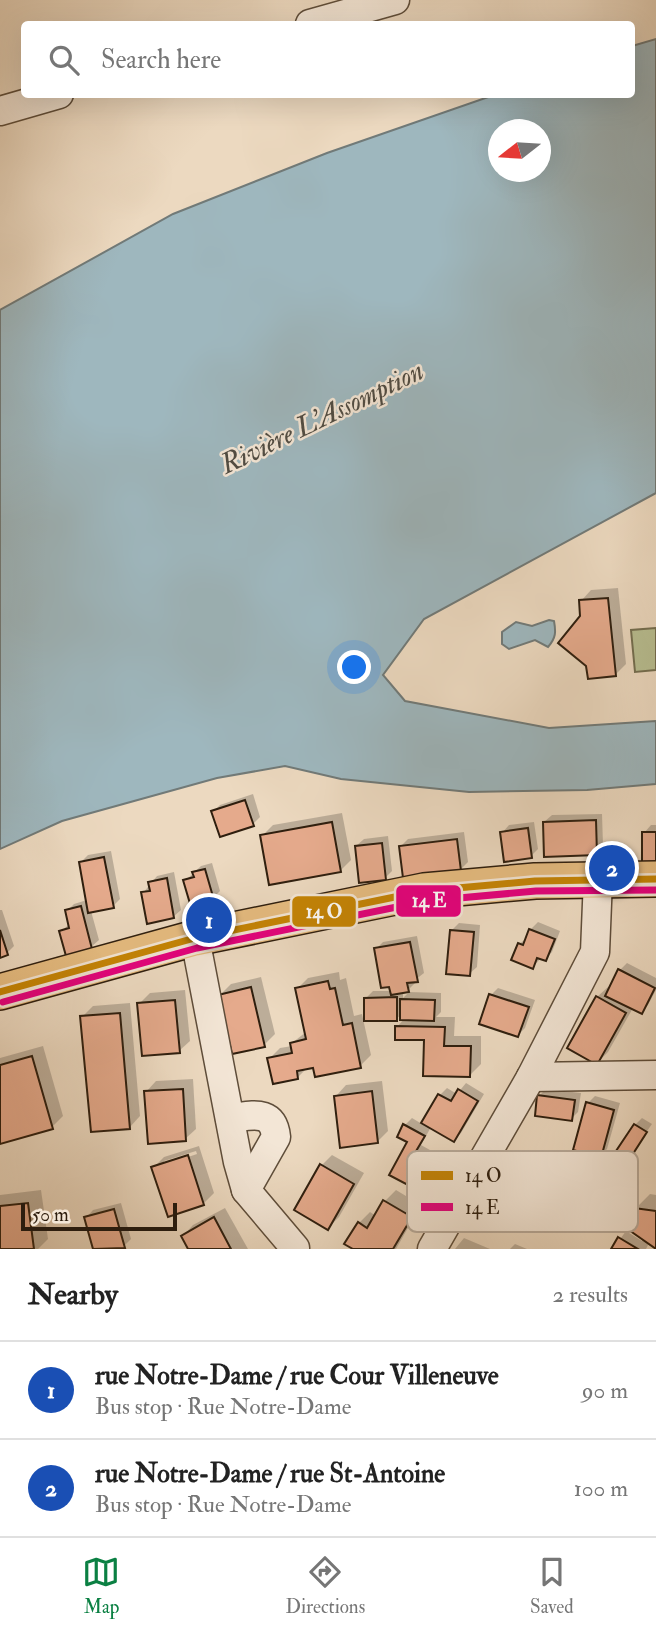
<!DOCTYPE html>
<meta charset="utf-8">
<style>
:root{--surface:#fff;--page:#f2f2f2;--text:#222;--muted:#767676;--line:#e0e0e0;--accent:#0b8043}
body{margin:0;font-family:"IM FELL Double Pica",serif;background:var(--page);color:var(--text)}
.compass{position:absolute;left:488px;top:119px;width:63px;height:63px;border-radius:50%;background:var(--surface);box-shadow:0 7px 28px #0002;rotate:253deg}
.scale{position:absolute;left:21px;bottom:18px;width:156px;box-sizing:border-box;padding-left:7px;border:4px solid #2e1e0e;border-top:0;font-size:19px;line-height:24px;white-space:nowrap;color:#2e1e0e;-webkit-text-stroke:5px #f3e6d6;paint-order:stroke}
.you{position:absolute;left:355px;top:668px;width:24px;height:24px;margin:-18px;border:5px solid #fff;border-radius:50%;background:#1a73e8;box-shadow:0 0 0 10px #1a73e833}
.badge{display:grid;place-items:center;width:46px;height:46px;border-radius:50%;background:var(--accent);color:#fff;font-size:23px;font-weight:700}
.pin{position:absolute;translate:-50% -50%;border:4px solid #fff;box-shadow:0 2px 7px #0006}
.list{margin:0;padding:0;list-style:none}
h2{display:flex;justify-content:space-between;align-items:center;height:91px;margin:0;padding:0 28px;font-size:30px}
h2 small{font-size:23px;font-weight:400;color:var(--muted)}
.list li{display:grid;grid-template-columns:46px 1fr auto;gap:21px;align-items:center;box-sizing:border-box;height:98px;padding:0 28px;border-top:2px solid var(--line)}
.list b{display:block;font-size:26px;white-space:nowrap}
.list p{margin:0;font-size:23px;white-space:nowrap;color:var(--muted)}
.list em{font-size:23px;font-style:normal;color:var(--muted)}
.icon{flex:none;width:38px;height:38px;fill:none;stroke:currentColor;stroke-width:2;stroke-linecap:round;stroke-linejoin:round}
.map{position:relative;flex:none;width:656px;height:1249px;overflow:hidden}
.search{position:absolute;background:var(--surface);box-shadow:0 7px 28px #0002;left:21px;right:21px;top:21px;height:77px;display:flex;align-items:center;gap:18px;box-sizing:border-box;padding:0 24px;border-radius:7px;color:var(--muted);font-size:26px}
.sheet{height:287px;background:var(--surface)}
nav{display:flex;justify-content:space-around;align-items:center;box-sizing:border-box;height:98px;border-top:2px solid var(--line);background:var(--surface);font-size:19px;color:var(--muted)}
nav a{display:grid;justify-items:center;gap:4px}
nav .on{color:var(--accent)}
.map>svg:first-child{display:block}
</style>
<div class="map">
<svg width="656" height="1249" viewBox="0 0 656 1249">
<rect width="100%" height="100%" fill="#ecd9c0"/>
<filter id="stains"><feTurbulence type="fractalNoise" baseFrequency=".00286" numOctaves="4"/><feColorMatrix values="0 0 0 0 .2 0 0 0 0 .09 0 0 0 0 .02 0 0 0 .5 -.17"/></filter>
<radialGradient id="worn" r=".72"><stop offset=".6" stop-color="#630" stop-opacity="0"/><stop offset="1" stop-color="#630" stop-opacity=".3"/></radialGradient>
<polygon fill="#b8bf92" stroke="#736e50" stroke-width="2" points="656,628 656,670 635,672 631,630"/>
<g fill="#9eb7be" stroke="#717a78" stroke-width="2" fill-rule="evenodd">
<path d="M656,39V493L424,619L383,675L405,701L549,728L656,721V784L587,790L469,792L341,779L285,766L217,778L62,821L0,849V310L173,214L327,153L494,95L632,94V46ZM498,130H540V172H498Z"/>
<path d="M549,620L554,621C556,632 556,638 548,647L535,640L509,649L502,644V632L516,622L532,626Z"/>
</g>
<g fill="#0003" fill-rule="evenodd">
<polygon points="618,588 626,664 615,675 582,616 581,601 591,590"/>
<polygon points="253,794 260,817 253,824 213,812 220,805"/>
<polygon points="342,813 351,860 340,871 262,836 273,825"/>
<polygon points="602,814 603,846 596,854 544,822 552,815"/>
<polygon points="534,822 538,849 531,856 502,833 509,825"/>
<polygon points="651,825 656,825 656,865 644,833"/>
<polygon points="464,832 468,862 460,870 401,846 408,839"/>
<polygon points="388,836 392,871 385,878 356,846 364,839"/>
<polygon points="111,851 120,899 113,906 91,911 99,940 91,947 61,931 70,924 67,911 74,904 87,900 80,863 88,855"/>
<polygon points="212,863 220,891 213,898 185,881 201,866"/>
<polygon points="174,872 181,910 173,917 143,893 157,876"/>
<polygon points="0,910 2,910 14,946 7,953 0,956"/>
<polygon points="538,922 560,931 552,952 545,959 541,958 533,967 519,944 527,938 531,929"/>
<polygon points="459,923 480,925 477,967 469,974 452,930"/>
<polygon points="417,936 424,973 415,980 415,983 408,990 403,991 403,998 409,992 441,993 441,1012 436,1017 455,1017 454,1036 481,1036 481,1064 470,1075 426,1039 397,1027 405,1018 402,1014 396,1019 366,998 373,991 392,991 376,949 383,942"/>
<polygon points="627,963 656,978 656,990 648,1005 641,1012 633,1008 608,1052 597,1063 597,997 608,987 611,988 620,970"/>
<polygon points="339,972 340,980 346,978 354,1016 362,1014 371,1055 360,1066 314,1066 307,1068 298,1077 269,1059 280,1048 292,1046 292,1043 306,1032 297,989 308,978"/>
<polygon points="261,977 275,1034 264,1045 220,995 231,984"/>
<polygon points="498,988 535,1000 525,1028 518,1035 491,995"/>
<polygon points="185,990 190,1041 179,1051 139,1004 150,993"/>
<polygon points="130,1003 140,1116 130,1127 82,1017 93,1006"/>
<polygon points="43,1046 63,1116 52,1127 0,1137 0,1058"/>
<polygon points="193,1079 196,1129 185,1139 146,1092 156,1081"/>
<polygon points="382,1081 388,1131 377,1142 336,1096 346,1085"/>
<polygon points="466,1083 484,1094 461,1133 454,1140 431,1127 421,1145 446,1159 432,1185 425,1192 405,1125 412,1118 422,1124 440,1095 447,1088 457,1094"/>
<polygon points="546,1089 581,1093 578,1112 571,1119 539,1096"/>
<polygon points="595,1096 620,1103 607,1149 600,1156 588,1103"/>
<polygon points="642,1118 652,1124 628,1158 635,1125"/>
<path d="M199,1146L214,1193L203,1204L153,1168L164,1157ZM196,1151L197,1154L164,1165V1161Z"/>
<polygon points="332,1155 364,1173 339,1217 328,1228 321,1166"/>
<polygon points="41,1190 48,1239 38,1249 0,1249 0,1195"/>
<polygon points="396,1190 421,1205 396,1249 356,1249 359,1223 370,1212 376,1216 385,1201"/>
<polygon points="650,1194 656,1195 656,1248 649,1243 646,1249 613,1249 626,1231 642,1241 643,1238 636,1208"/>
<polygon points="121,1203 131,1239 124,1246 114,1249 94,1249 86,1218 93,1210"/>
<polygon points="225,1208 248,1249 190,1249 183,1236 193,1225"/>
<polygon points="464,1238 490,1249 455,1249"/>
<polygon points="515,1244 527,1249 510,1249"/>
</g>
<g fill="#e5aa8c" stroke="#2e1e0e" stroke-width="2">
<polygon points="608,598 616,676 588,679 586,666 558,643 580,616 579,600"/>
<polygon points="245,800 254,826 220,837 211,811"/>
<polygon points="596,820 597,855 544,857 543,822"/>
<polygon points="332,822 341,872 269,885 260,835"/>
<polygon points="528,828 532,858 504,862 500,832"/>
<rect x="642" y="832" width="14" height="34"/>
<polygon points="457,839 461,871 403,878 399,846"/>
<polygon points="382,843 386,880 359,883 355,846"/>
<polygon points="104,857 114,908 88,913 79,862"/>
<polygon points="205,869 214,900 191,907 183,880 194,877 192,872"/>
<polygon points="167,878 174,918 147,924 141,892 150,891 148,882"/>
<polygon points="81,906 92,949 66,956 59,931 69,928 65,910"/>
<polygon points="529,929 555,939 546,961 537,958 533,969 511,960 518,943 523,945"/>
<polygon points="0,930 8,955 0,958"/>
<polygon points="450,930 474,932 470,976 446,974"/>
<polygon points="410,942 418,982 407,983 409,992 391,995 389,987 381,988 374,948"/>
<polygon points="618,969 655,988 642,1014 605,996"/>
<polygon points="328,981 330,989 335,988 343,1025 352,1023 361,1068 315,1077 313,1068 297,1071 298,1079 273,1084 267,1058 292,1053 290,1043 306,1039 295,988"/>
<polygon points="251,987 265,1047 232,1054 218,995"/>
<polygon points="489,994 529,1007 518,1037 479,1024"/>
<polygon points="596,996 626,1013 597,1065 567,1048"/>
<polygon points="397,997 397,1021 364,1021 364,998"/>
<polygon points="400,999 435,1000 434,1021 400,1020"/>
<polygon points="175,1000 180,1053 142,1056 137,1003"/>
<polygon points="120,1013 130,1129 91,1132 80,1016"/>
<polygon points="395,1026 445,1027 444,1046 471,1046 470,1077 423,1076 424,1040 395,1040"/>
<polygon points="32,1056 53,1129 0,1144 0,1065"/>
<polygon points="183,1089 186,1141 148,1144 144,1091"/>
<polygon points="458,1089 478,1101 454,1142 421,1123 438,1094 451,1101"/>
<polygon points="372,1091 378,1143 340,1148 334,1096"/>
<polygon points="537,1095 575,1100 572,1121 535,1116"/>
<polygon points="586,1102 614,1110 601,1158 573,1150"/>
<polygon points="403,1124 425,1136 415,1153 440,1167 425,1194 389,1175 407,1142 397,1137"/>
<polygon points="634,1124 647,1132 629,1160 616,1151"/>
<polygon points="188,1155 204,1205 168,1217 151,1167"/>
<polygon points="320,1164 354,1184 328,1230 294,1210"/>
<polygon points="383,1200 412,1217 393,1249 353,1249 344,1244 358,1222 367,1228"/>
<polygon points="28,1203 34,1249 0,1249 0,1206"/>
<polygon points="634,1208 656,1211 656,1249 626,1228"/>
<polygon points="114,1209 125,1248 93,1249 84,1217"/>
<polygon points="214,1217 231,1249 188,1249 181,1236"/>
<polygon points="618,1237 638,1249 611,1249"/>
</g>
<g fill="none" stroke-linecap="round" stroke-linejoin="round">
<defs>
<g id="minor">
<polyline points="310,24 395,0"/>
<polyline points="0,111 59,94"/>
<polyline points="195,938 238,1162 246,1190 295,1248"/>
<polyline points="531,1077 656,1075"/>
<path d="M230,1118C251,1116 273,1108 276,1137L246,1190"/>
<polyline points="432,1249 531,1077 595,952 598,879"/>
</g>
<polyline id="major" points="0,992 195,938 424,891 535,881 656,879"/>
</defs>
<use href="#minor" stroke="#5e4d3a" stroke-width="31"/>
<use href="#major" stroke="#2e1e0e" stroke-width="38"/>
<use href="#minor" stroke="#f3e6d6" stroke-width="28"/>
<use href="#major" stroke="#e6bc80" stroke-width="35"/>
<defs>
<polyline id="bus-1" points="0,992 195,938 424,891 535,881 656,879"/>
<polyline id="bus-2" points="3,1002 197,948 426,901 536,891 656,890"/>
</defs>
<use href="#bus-1" stroke="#f3e6d6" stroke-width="12"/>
<use href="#bus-2" stroke="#f3e6d6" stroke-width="12"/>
<use href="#bus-1" stroke="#c58404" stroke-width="7"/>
<use href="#bus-2" stroke="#e5007d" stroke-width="7"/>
</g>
<g text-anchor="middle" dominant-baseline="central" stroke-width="5" stroke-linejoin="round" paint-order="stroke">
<g font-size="28" font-style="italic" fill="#504c43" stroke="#f3e6d6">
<text transform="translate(322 418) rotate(-26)">Rivière L'Assomption</text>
</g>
</g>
<rect x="407" y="1151" width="231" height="81" rx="10" fill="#f3e6d6" stroke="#b8aa9a" stroke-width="2"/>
<rect x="421" y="1171" width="32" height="9" fill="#c58404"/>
<rect x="421" y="1203" width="32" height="8" fill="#e5007d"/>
<g font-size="19" fill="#2e1e0e">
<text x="465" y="1182">14 O</text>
<text x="465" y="1214">14 E</text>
</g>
<g stroke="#f3e6d6" stroke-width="2.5">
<rect x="395" y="884" width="67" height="34" rx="7" fill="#e5007d"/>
<rect x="291" y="895" width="66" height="33" rx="7" fill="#c58404"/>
</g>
<g font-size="19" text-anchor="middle" font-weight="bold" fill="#fff">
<text x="429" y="907">14 E</text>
<text x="324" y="918">14 O</text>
</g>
<rect width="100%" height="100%" filter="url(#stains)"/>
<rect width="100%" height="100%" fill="url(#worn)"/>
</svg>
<svg class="compass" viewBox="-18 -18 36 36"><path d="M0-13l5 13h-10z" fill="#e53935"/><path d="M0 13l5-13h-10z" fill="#767676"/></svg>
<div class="scale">50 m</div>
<div class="you"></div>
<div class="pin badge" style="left:209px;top:920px;background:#1a4fb4">1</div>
<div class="pin badge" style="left:612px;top:868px;background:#1a4fb4">2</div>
<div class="search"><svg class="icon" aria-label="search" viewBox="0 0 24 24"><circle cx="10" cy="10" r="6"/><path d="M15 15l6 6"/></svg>Search here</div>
</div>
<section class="sheet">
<h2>Nearby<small>2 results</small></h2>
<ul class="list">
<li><span class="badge" style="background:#1a4fb4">1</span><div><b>rue Notre-Dame / rue Cour Villeneuve</b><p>Bus stop · Rue Notre-Dame</p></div><em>90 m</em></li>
<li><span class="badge" style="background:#1a4fb4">2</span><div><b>rue Notre-Dame / rue St-Antoine</b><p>Bus stop · Rue Notre-Dame</p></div><em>100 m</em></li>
</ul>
</section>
<nav>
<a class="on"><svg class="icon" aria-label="map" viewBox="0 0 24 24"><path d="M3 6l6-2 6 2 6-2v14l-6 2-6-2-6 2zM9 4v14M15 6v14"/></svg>Map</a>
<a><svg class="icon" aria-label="directions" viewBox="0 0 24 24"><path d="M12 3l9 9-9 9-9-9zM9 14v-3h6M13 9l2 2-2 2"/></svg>Directions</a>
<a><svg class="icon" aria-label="saved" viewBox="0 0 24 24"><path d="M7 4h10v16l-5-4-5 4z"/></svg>Saved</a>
</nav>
